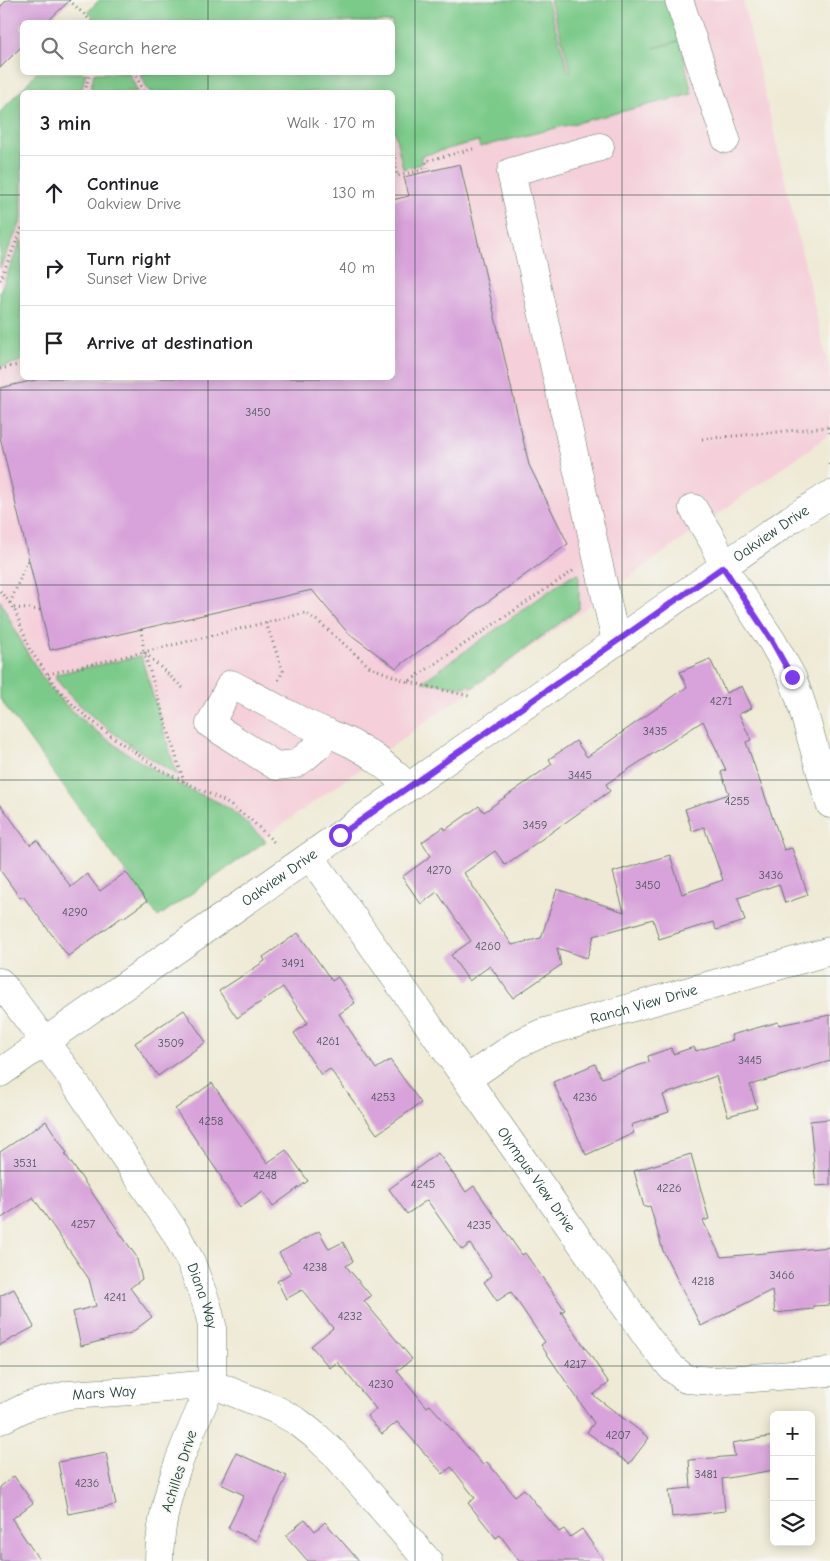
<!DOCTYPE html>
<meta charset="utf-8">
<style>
:root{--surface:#fff;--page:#f6f6f6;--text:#202124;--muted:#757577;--line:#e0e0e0}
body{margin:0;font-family:"Comic Neue",sans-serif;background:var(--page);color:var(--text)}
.controls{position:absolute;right:15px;bottom:15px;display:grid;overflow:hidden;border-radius:8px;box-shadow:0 2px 12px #0003}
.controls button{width:45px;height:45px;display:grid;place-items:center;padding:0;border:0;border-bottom:1px solid var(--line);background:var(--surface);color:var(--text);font:25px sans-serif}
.stop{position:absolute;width:15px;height:15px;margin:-11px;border:4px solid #7c3aed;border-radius:50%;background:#fff}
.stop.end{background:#7c3aed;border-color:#fff;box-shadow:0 1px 5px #0008}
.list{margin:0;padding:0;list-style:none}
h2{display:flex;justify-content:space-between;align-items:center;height:65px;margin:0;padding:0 20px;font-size:21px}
h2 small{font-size:16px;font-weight:400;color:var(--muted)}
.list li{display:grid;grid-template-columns:32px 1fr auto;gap:15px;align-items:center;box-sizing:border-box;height:75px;padding:0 20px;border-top:1px solid var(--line)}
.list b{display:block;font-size:19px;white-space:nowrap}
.list p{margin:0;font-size:16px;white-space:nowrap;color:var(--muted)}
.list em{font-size:16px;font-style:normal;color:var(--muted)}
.icon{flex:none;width:28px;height:28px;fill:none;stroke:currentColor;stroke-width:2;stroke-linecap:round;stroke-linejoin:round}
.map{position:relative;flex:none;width:830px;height:1561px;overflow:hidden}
.search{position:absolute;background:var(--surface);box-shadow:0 2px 12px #0003;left:20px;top:20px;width:375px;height:55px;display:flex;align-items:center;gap:12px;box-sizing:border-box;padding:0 18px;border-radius:8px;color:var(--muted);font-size:19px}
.panel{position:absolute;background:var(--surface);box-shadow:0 2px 12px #0003;left:20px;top:90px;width:375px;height:290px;border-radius:8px}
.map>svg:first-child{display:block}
</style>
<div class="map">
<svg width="830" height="1561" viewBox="0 0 830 1561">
<rect width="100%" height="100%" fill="#f6f6f2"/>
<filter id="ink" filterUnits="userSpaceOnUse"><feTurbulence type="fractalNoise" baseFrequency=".02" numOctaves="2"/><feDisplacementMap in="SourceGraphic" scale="10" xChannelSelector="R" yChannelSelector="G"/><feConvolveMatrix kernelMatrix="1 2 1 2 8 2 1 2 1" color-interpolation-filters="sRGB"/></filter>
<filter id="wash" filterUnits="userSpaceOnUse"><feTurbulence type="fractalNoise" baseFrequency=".0096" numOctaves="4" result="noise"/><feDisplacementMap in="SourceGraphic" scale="20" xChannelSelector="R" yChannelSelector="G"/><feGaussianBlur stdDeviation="1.12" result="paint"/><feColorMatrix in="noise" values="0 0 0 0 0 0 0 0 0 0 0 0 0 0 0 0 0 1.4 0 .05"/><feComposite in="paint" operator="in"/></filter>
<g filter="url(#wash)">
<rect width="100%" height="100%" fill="#efead5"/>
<polygon fill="#f5cfd9" points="122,0 743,0 830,373 830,434 157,914 0,700 0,129 22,107 22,378 392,378 392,92 38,92 59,73 392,72 392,22"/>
<g fill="#7bca8a" stroke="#4d845f">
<polygon points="99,0 547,0 569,72 571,71 550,0 674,0 685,39 654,48 680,41 692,94 480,147 478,141 421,156 421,164 403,169 393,125 392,92 384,91 379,92 149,92 140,73 392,72 392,22 99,22 88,12"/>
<polygon points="36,73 86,73 81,92 22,92 22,219 0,268 0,112 26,85"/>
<polygon points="94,73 129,73 138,92 90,92"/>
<polygon points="22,238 22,361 0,367 0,292"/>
<polygon points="579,574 579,609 472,688 469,685 465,687 422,682 570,576"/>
<path d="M0,600C17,634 34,670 59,698C92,733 139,762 180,785C194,792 208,797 222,804C238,813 252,829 266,841L158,917L0,699Z"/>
<path d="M141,656L177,775C133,747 88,720 56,679V674Z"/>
</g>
<g id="blocks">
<g fill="#d8a3da" fill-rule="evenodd">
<polygon points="7,0 70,0 47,22 22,22 22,46 0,68 0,7"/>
<polygon points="460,164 529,465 568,544 396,668 347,632 312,590 50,650 0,437 0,388 44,378 392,378 392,200 409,196 404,177"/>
<path d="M710,659L726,693L742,686L752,708L739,714L751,740L746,742L784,850L792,848L808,895L785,903L779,884L738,898L745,921L716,930L713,922L659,939L653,919L594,936L587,958L557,948L561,965L513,998L490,966L469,981L451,955L471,941L437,892L421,904L402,877L431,856L422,842L444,827L445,830L479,806L484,812L552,764L549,759L576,741L587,757L687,687L680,672ZM703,721L726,770L721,772L729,794L685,809L692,831L704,827L723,880L682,894L670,855L613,872L624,912L557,889L541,938L512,945L464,873L495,851L505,865L610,791L606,784Z"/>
<polygon points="0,804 30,845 37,840 71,887 87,874 100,891 126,872 147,901 123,918 122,917 68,956 23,896 20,898 0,870"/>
<polygon points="298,933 332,981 338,977 355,1003 339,1014 376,1069 390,1060 421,1103 377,1134 330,1069 321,1075 294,1033 308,1023 283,987 237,1018 219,991 265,961 263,957"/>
<polygon points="184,1010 206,1042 158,1076 135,1043"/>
<polygon points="830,1015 830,1061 750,1085 757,1108 728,1116 716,1076 663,1095 669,1112 631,1125 634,1133 586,1155 553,1082 595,1064 602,1078 649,1062 648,1056 671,1048 673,1054 694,1047 696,1051 733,1040 731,1035 778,1022 779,1025"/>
<polygon points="212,1083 267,1163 286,1150 308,1181 273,1206 263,1191 240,1207 221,1179 222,1178 175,1109"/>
<polygon points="830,1119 830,1185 816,1186 810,1121"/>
<polygon points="46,1121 67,1153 65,1154 136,1256 142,1279 130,1288 152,1317 131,1333 81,1346 73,1312 96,1306 89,1279 33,1197 0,1219 0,1152"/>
<polygon points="438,1153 466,1192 474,1186 522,1255 525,1253 565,1310 561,1312 609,1383 593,1395 649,1438 629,1464 587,1432 594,1423 541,1345 545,1342 511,1292 497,1301 484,1282 492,1276 470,1244 462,1250 427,1200 407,1214 389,1189"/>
<polygon points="691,1154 709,1219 703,1221 721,1257 830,1247 830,1305 813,1306 813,1309 775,1313 772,1290 701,1326 663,1251 650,1206 644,1207 634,1171"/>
<polygon points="319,1231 329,1249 343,1242 353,1261 346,1266 371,1296 364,1301 412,1359 397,1371 427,1407 430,1405 483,1465 487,1462 515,1496 524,1489 559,1532 564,1529 570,1537 582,1529 604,1561 519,1561 500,1535 496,1538 468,1503 475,1498 451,1467 443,1474 397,1422 382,1434 367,1416 376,1409 337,1362 330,1368 311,1346 333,1328 302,1290 286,1299 277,1281 291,1273 279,1253"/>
<polygon points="14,1289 34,1327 0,1345 0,1296"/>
<polygon points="774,1436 774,1470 722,1479 725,1511 672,1517 669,1490 691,1488 689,1460 735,1456 732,1443"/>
<polygon points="106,1453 116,1505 68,1514 58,1462"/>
<polygon points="236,1453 287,1476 256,1541 228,1528 244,1495 221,1484"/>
<polygon points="14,1476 33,1503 12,1519 40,1561 0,1561 0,1487"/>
<polygon points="305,1519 315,1531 325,1522 359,1561 308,1561 286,1536"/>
</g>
</g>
</g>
<g filter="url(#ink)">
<use href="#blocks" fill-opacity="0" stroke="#687a6c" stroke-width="1"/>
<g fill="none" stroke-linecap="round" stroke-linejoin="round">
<defs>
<g id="minor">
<polyline points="679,0 726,139"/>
<polyline points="600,147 511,172 616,642"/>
<polyline points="693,508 714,543 723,567 772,641 792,677 800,699 830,804"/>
<path d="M327,732L319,745L304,758L295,764L276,766L210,724L231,684L305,723C322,731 339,737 356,746C376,756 392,772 409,787"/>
<path id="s1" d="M310,856L649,1340L672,1368L686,1379L714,1381L830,1372"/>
<path id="s2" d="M0,982L69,1074L175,1232L191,1262L207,1305L212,1325V1384L277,1410L298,1422L317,1437L334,1453L428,1561"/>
<path id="s3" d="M0,1073L791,519L830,495"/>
<path id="s4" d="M467,1079L518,1044L542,1033L830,951"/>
<path id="s5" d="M0,1420L28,1406L68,1395L132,1391L212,1384C186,1440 160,1498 159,1561"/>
</g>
</defs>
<use href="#minor" stroke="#687a6c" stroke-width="29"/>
<g stroke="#687a6c" stroke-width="3" stroke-dasharray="1 4" stroke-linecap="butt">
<polyline points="69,0 92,22"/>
<polyline points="134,72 144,92"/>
<polyline points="85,92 90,72"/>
<polyline points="392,149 394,155"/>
<polyline points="392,156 394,155 397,176 427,169 426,161 473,149"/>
<polyline points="0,280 22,228"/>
<polyline points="0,369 22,364"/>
<polyline points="829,427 830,433"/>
<polyline points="702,439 830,427"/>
<polyline points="829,465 830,462"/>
<polyline points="0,591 14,608 30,650 54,684 77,709 111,736 161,770 224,801 251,820 274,842"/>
<polyline points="10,603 29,558"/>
<polyline points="14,608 41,610"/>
<polyline points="266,623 283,671 278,681"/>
<polyline points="141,629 144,652 184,689"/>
<polyline points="48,674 144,652"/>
<polyline points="409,682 469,696"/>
<polyline points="184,782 144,652 305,613 319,622 370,667 408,682 573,571"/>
</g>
<use href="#minor" stroke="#fff" stroke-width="28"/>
</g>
</g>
<g fill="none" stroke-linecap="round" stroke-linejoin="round" filter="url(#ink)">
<polyline stroke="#7c3aed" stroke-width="6" points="340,835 723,567 772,641 792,677"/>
</g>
<path fill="none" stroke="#1f3d34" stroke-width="1" stroke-opacity="0.55" d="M208,0V22M415,0V1561M622,0V1561M208,72V92M0,195H22M392,195H830M208,378V1561M0,390H830M0,585H830M0,780H830M0,976H830M0,1171H830M0,1366H830"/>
<g text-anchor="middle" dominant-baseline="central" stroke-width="4" stroke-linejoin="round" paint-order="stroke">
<g font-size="12" fill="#4d565e">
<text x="258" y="412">3450</text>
<text x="721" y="701">4271</text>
<text x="655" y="731">3435</text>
<text x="580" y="775">3445</text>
<text x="737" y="801">4255</text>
<text x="535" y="825">3459</text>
<text x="439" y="870">4270</text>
<text x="771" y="875">3436</text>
<text x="648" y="885">3450</text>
<text x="75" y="912">4290</text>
<text x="488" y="946">4260</text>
<text x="293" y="963">3491</text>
<text x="328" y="1041">4261</text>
<text x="171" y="1043">3509</text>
<text x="750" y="1060">3445</text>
<text x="383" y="1097">4253</text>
<text x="585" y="1097">4236</text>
<text x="211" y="1121">4258</text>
<text x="25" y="1163">3531</text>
<text x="265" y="1175">4248</text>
<text x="423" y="1184">4245</text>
<text x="669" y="1188">4226</text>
<text x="83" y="1224">4257</text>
<text x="479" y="1225">4235</text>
<text x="315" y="1267">4238</text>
<text x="782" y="1275">3466</text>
<text x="703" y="1281">4218</text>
<text x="115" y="1297">4241</text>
<text x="350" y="1316">4232</text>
<text x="575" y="1364">4217</text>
<text x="381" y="1384">4230</text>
<text x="618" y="1435">4207</text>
<text x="706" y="1474">3481</text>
<text x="87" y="1483">4236</text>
</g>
<g font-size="15" fill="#1f3d34" stroke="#f6f6f2">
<text stroke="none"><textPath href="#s3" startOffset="941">Oakview Drive</textPath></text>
<text stroke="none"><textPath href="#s3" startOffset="341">Oakview Drive</textPath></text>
<text stroke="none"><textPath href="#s4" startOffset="194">Ranch View Drive</textPath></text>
<text stroke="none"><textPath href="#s1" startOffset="395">Olympus View Drive</textPath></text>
<text stroke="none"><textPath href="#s2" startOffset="375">Diana Way</textPath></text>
<text stroke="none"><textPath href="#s5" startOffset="109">Mars Way</textPath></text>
<text transform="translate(179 1471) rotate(-72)">Achilles Drive</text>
</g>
</g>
</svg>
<div class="controls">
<button>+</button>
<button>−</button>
<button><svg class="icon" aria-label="layers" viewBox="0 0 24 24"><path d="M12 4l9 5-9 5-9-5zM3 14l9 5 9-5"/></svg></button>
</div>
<div class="stop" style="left:340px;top:835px"></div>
<div class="stop end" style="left:792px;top:677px"></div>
<div class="search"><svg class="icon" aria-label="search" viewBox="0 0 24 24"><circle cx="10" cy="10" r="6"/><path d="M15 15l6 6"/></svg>Search here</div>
<section class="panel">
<h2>3 min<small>Walk · 170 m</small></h2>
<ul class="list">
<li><svg class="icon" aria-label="ahead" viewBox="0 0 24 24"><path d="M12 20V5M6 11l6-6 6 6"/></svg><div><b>Continue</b><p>Oakview Drive</p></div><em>130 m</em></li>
<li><svg class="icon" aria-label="right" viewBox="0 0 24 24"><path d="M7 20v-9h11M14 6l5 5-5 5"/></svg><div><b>Turn right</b><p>Sunset View Drive</p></div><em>40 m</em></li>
<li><svg class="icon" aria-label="arrive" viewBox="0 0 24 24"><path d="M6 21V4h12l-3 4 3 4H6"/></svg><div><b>Arrive at destination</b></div></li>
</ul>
</section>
</div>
